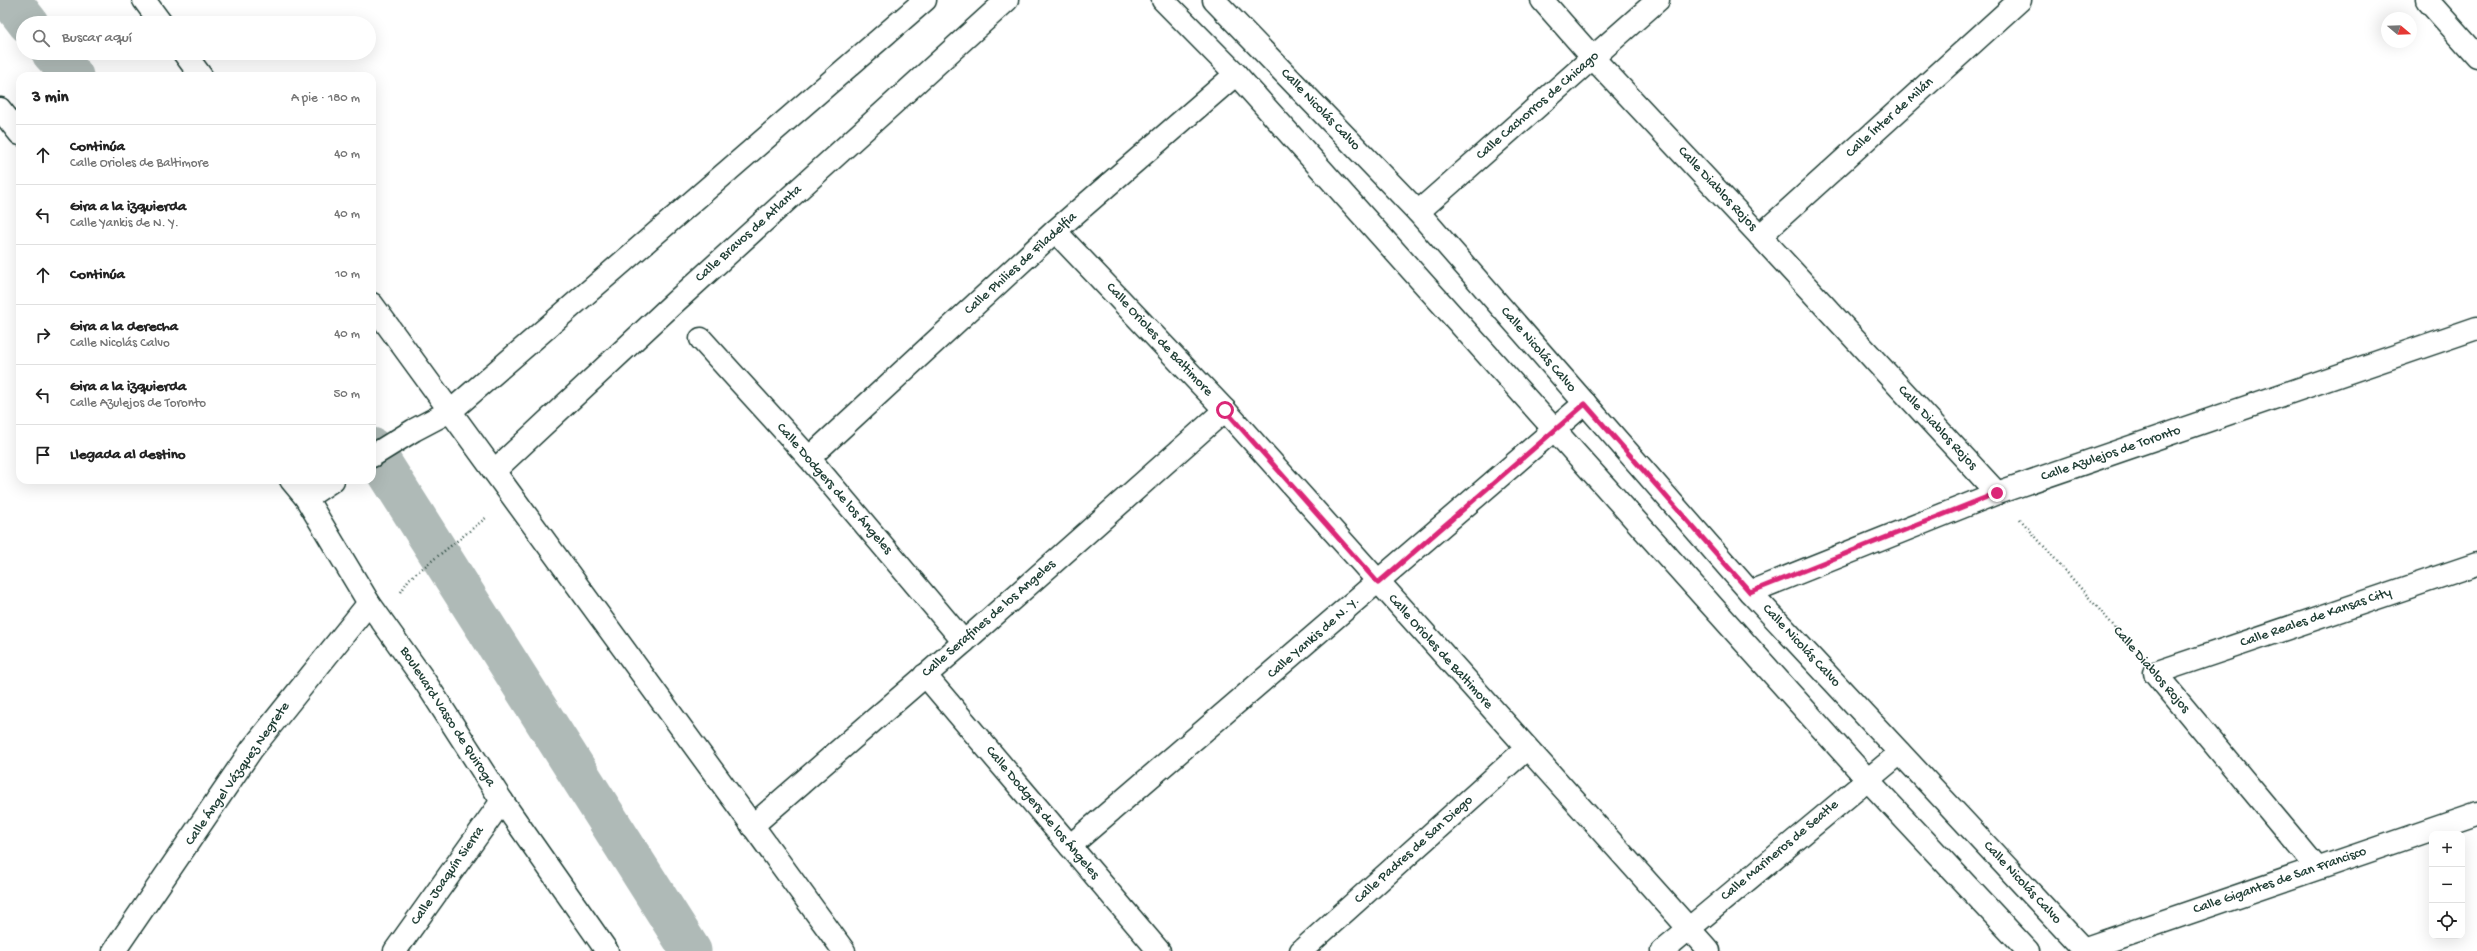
<!DOCTYPE html>
<html lang="es">
<meta charset="utf-8">
<style>
:root{--surface:#fff;--page:#f2f2f2;--text:#222;--muted:#767676;--line:#e0e0e0}
body{margin:0;font-family:"Gochi Hand",sans-serif;background:var(--page);color:var(--text)}
.controls{position:absolute;right:12px;bottom:12px;display:grid;overflow:hidden;border-radius:8px;box-shadow:0 4px 16px #0002}
.controls button{width:36px;height:36px;display:grid;place-items:center;padding:0;border:0;border-bottom:1px solid var(--line);background:var(--surface);color:var(--text);font:20px sans-serif}
.compass{position:absolute;left:2381px;top:12px;width:36px;height:36px;border-radius:50%;background:var(--surface);box-shadow:0 4px 16px #0002;rotate:109deg}
.stop{position:absolute;width:12px;height:12px;margin:-9px;border:3px solid #db2777;border-radius:50%;background:#fff}
.stop.end{background:#db2777;border-color:#fff;box-shadow:0 1px 4px #0008}
.list{margin:0;padding:0;list-style:none}
h2{display:flex;justify-content:space-between;align-items:center;height:52px;margin:0;padding:0 16px;font-size:17px}
h2 small{font-size:13px;font-weight:400;color:var(--muted)}
.list li{display:grid;grid-template-columns:26px 1fr auto;gap:12px;align-items:center;box-sizing:border-box;height:60px;padding:0 16px;border-top:1px solid var(--line)}
.list b{display:block;font-size:15px;white-space:nowrap}
.list p{margin:0;font-size:13px;white-space:nowrap;color:var(--muted)}
.list em{font-size:13px;font-style:normal;color:var(--muted)}
.icon{flex:none;width:22px;height:22px;fill:none;stroke:currentColor;stroke-width:2;stroke-linecap:round;stroke-linejoin:round}
.map{position:relative;flex:none;width:2477px;height:951px;overflow:hidden}
.search{position:absolute;background:var(--surface);box-shadow:0 4px 16px #0002;left:16px;top:16px;width:360px;height:44px;display:flex;align-items:center;gap:10px;box-sizing:border-box;padding:0 14px;border-radius:22px;color:var(--muted);font-size:15px}
.panel{position:absolute;background:var(--surface);box-shadow:0 4px 16px #0002;left:16px;top:72px;width:360px;height:412px;border-radius:12px}
.map>svg:first-child{display:block}
</style>
<div class="map">
<svg width="2477" height="951" viewBox="0 0 2477 951">
<rect width="100%" height="100%" fill="#fff"/>
<filter id="ink" filterUnits="userSpaceOnUse"><feTurbulence type="fractalNoise" baseFrequency=".025" numOctaves="2"/><feDisplacementMap in="SourceGraphic" scale="8" xChannelSelector="R" yChannelSelector="G"/><feConvolveMatrix kernelMatrix="1 2 1 2 8 2 1 2 1" color-interpolation-filters="sRGB"/></filter>
<g filter="url(#ink)">
<g fill="none" stroke-linecap="round" stroke-linejoin="round">
<g stroke="#afbab7" stroke-width="41">
<polyline points="10,0 28,23"/>
<polyline points="52,53 73,76"/>
<polyline points="372,448 691,951"/>
</g>
<defs>
<g id="minor">
<polyline points="144,0 161,23"/>
<polyline points="1163,0 1236,74 1867,779 2028,951"/>
<polyline points="1214,0 1418,212 1750,592 2085,951"/>
<polyline points="1542,0 1593,58 1760,236 1997,493"/>
<polyline points="2427,0 2477,56"/>
<polyline points="184,53 201,76"/>
<polyline points="0,109 20,134"/>
<polyline points="1418,212 1658,0"/>
<polyline points="1055,231 1225,410 1709,951"/>
<polyline points="1760,236 2020,0"/>
<polyline points="372,304 844,951"/>
<polyline points="701,339 809,458 964,642"/>
<polyline points="372,456 414,430 452,410 925,0"/>
<polyline points="809,458 1055,231 1236,74"/>
<polyline points="494,471 675,302 1007,0"/>
<polyline points="291,480 306,498 369,603 424,680 502,801 607,951"/>
<polyline points="306,498 333,480"/>
<polyline points="1750,592 1997,493 2477,328"/>
<polyline points="925,675 1159,951"/>
<polyline points="752,826 964,642 1225,410"/>
<polyline points="1070,846 1585,403"/>
<polyline points="2317,868 2155,673 2477,564"/>
<polyline points="2083,949 2477,814"/>
<polyline points="114,951 252,749 369,603"/>
<polyline points="395,951 502,801"/>
<polyline points="1301,951 1527,748"/>
<polyline points="1662,951 1900,753"/>
</g>
</defs>
<use href="#minor" stroke="#1f3d34" stroke-width="25"/>
<g stroke="#1f3d34" stroke-width="2.5" stroke-dasharray="1 3" stroke-linecap="butt">
<polyline points="2020,519 2134,649"/>
<polyline points="401,592 409,579 487,517"/>
</g>
<use href="#minor" stroke="#fff" stroke-width="22"/>
</g>
</g>
<g fill="none" stroke-linecap="round" stroke-linejoin="round" filter="url(#ink)">
<polyline stroke="#db2777" stroke-width="5" points="1225,410 1378,583 1585,404 1750,592 1997,493"/>
</g>
<g text-anchor="middle" dominant-baseline="central" stroke-width="3" stroke-linejoin="round" paint-order="stroke">
<g font-size="14" fill="#1f3d34" stroke="#fff">
<text transform="translate(1538 106) rotate(-41)">Calle Cachorros de Chicago</text>
<text transform="translate(1320 110) rotate(46)">Calle Nicolás Calvo</text>
<text transform="translate(1890 118) rotate(-42)">Calle Ínter de Milán</text>
<text transform="translate(1717 189) rotate(47)">Calle Diablos Rojos</text>
<text transform="translate(749 234) rotate(-42)">Calle Bravos de Atlanta</text>
<text transform="translate(1021 264) rotate(-42)">Calle Philies de Filadelfia</text>
<text transform="translate(1159 340) rotate(47)">Calle Orioles de Baltimore</text>
<text transform="translate(1538 350) rotate(49)">Calle Nicolás Calvo</text>
<text transform="translate(1937 428) rotate(47)">Calle Diablos Rojos</text>
<text transform="translate(2111 454) rotate(-19)">Calle Azulejos de Toronto</text>
<text transform="translate(834 489) rotate(49)">Calle Dodgers de los Ángeles</text>
<text transform="translate(2316 618) rotate(-19)">Calle Reales de Kansas City</text>
<text transform="translate(989 619) rotate(-41)">Calle Serafines de los Angeles</text>
<text transform="translate(1314 638) rotate(-41)">Calle Yankis de N. Y.</text>
<text transform="translate(1801 646) rotate(47)">Calle Nicolás Calvo</text>
<text transform="translate(1440 652) rotate(48)">Calle Orioles de Baltimore</text>
<text transform="translate(2151 670) rotate(49)">Calle Diablos Rojos</text>
<text transform="translate(447 717) rotate(57)">Boulevard Vasco de Quiroga</text>
<text transform="translate(238 774) rotate(-55)">Calle Ángel Vázquez Negrete</text>
<text transform="translate(1042 813) rotate(50)">Calle Dodgers de los Ángeles</text>
<text transform="translate(1414 850) rotate(-42)">Calle Padres de San Diego</text>
<text transform="translate(1780 851) rotate(-40)">Calle Marineros de Seatle</text>
<text transform="translate(448 876) rotate(-55)">Calle Joaquín Sierra</text>
<text transform="translate(2280 881) rotate(-19)">Calle Gigantes de San Francisco</text>
<text transform="translate(2022 883) rotate(47)">Calle Nicolás Calvo</text>
</g>
</g>
</svg>
<div class="controls">
<button>+</button>
<button>−</button>
<button><svg class="icon" aria-label="locate" viewBox="0 0 24 24"><circle cx="12" cy="12" r="6"/><path d="M12 2v4M12 18v4M2 12h4M18 12h4"/></svg></button>
</div>
<svg class="compass" viewBox="-18 -18 36 36"><path d="M0-13l5 13h-10z" fill="#e53935"/><path d="M0 13l5-13h-10z" fill="#767676"/></svg>
<div class="stop" style="left:1225px;top:410px"></div>
<div class="stop end" style="left:1997px;top:493px"></div>
<div class="search"><svg class="icon" aria-label="search" viewBox="0 0 24 24"><circle cx="10" cy="10" r="6"/><path d="M15 15l6 6"/></svg>Buscar aquí</div>
<section class="panel">
<h2>3 min<small>A pie · 180 m</small></h2>
<ul class="list">
<li><svg class="icon" aria-label="ahead" viewBox="0 0 24 24"><path d="M12 20V5M6 11l6-6 6 6"/></svg><div><b>Continúa</b><p>Calle Orioles de Baltimore</p></div><em>40 m</em></li>
<li><svg class="icon" aria-label="left" viewBox="0 0 24 24"><path d="M17 20v-9H6M10 6l-5 5 5 5"/></svg><div><b>Gira a la izquierda</b><p>Calle Yankis de N. Y.</p></div><em>40 m</em></li>
<li><svg class="icon" aria-label="ahead" viewBox="0 0 24 24"><path d="M12 20V5M6 11l6-6 6 6"/></svg><div><b>Continúa</b></div><em>10 m</em></li>
<li><svg class="icon" aria-label="right" viewBox="0 0 24 24"><path d="M7 20v-9h11M14 6l5 5-5 5"/></svg><div><b>Gira a la derecha</b><p>Calle Nicolás Calvo</p></div><em>40 m</em></li>
<li><svg class="icon" aria-label="left" viewBox="0 0 24 24"><path d="M17 20v-9H6M10 6l-5 5 5 5"/></svg><div><b>Gira a la izquierda</b><p>Calle Azulejos de Toronto</p></div><em>50 m</em></li>
<li><svg class="icon" aria-label="arrive" viewBox="0 0 24 24"><path d="M6 21V4h12l-3 4 3 4H6"/></svg><div><b>Llegada al destino</b></div></li>
</ul>
</section>
</div>
